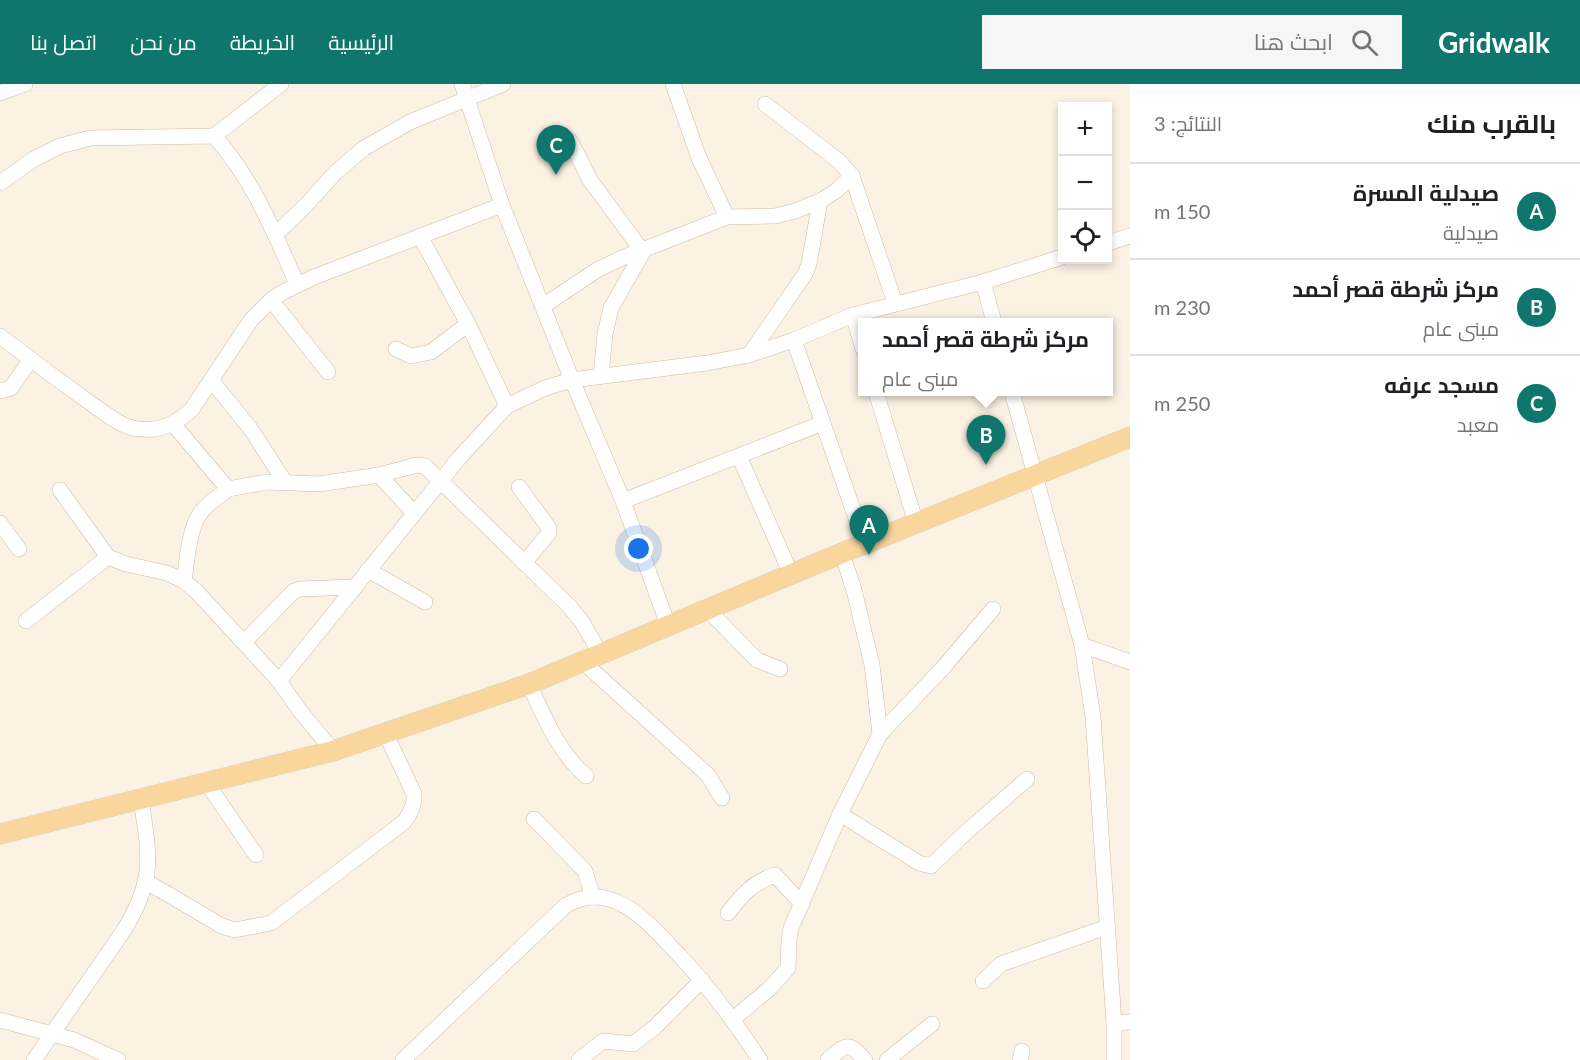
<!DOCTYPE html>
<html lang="ar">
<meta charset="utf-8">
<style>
:root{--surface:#fff;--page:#f6f6f6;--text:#202124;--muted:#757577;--line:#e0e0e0;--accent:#0f766e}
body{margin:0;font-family:Lato,Cairo,sans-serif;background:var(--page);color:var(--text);direction:rtl}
.controls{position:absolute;right:18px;top:18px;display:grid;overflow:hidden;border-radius:0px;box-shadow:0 3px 9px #0003}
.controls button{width:54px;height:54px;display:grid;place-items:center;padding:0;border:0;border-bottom:2px solid var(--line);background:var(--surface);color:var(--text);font:30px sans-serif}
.you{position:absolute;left:639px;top:465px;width:21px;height:21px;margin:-15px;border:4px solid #fff;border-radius:50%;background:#1a73e8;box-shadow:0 0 0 9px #1a73e833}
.badge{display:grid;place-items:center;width:39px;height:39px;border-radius:50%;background:var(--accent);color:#fff;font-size:20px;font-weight:700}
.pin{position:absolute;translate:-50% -50px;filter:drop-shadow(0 2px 3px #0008)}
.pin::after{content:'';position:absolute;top:32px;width:21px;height:18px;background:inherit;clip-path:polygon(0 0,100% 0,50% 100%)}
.popup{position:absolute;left:858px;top:234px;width:255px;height:78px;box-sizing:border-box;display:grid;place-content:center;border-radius:0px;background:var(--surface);filter:drop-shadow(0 2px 4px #0005);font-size:20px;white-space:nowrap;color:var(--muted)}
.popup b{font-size:22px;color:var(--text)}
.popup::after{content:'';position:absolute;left:50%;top:100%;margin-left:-12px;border:12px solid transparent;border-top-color:var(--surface)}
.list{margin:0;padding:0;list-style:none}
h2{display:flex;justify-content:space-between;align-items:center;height:78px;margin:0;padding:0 24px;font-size:26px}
h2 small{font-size:20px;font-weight:400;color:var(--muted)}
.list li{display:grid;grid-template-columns:39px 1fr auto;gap:18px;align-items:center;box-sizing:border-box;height:96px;padding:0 24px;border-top:2px solid var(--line)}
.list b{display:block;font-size:22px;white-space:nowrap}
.list p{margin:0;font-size:20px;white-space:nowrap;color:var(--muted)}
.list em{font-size:20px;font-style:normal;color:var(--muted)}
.icon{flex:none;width:33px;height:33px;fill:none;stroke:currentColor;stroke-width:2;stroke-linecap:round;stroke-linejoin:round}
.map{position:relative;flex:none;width:1130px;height:976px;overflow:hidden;direction:ltr}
header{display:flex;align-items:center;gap:36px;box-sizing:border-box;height:84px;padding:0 30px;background:var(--accent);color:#fff}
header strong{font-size:28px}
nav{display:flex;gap:33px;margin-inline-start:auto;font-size:21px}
.search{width:420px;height:54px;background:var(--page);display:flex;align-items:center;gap:15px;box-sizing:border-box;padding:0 21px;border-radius:0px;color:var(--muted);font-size:22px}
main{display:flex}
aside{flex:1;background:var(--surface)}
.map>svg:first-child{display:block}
</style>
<header>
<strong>Gridwalk</strong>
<div class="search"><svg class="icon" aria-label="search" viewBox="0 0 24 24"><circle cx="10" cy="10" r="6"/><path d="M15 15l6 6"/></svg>ابحث هنا</div>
<nav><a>الرئيسية</a><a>الخريطة</a><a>من نحن</a><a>اتصل بنا</a></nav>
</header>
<main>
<aside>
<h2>بالقرب منك<small>النتائج: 3</small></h2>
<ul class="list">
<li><span class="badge">A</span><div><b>صيدلية المسرة</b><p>صيدلية</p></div><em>150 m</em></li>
<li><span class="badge">B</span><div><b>مركز شرطة قصر أحمد</b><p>مبنى عام</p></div><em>230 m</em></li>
<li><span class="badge">C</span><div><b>مسجد عرفه</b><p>معبد</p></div><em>250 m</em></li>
</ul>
</aside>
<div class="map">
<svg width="1130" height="976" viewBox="0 0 1130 976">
<rect width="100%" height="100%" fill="#fcf2e3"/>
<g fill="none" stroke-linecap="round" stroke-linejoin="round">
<defs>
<g id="minor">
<polyline points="462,0 502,121 572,296 623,417 668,541"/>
<polyline points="673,0 699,74 727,133"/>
<polyline points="0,9 25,0"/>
<polyline points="765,20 840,78 852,92 895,219"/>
<polyline points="214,52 281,0"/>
<polyline points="571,58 590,96 643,168 611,224 605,250 601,291"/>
<path d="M0,99L34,75L60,62L90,54L214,52C253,95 274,148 297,200"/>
<polyline points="275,151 306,121 335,89 364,64 410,38 503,0"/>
<polyline points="1108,159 1130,152"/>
<polyline points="983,198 994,238"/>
<polyline points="271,216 328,288"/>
<polyline points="543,222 597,186 622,174 727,133 775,132 795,127 820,117 836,107 852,92"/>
<polyline points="853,231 863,265"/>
<path d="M0,252C31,276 62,299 93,321C104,328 116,339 129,343C153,350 174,342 192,325L251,236L271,216L283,208L314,193L502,121"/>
<polyline points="794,256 865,460"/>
<polyline points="396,265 411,272 431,268 468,240"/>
<polyline points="749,271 805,190 809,180 820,117"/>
<polyline points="211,296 250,344 285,398"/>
<polyline points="0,307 11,304 31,275"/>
<polyline points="876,308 916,439"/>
<polyline points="1012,308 1082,561 1093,633 1114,939 1114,976"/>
<polyline points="507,322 545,304 572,296 707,279 749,271 794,256 853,231 983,198 1062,173"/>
<polyline points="173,340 228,405 267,398 319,400 379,391 417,381 425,382 570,523 582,538 601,571"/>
<polyline points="739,372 791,490"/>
<polyline points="379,391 414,429"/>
<polyline points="519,403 549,444 549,449 524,479"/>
<polyline points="60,406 108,473 126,480 167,489 184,497 197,508 279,597 300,627 333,667"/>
<polyline points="623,417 823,339"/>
<polyline points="0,439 19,465"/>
<polyline points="368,486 425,518"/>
<path d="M184,497C187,477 189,442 202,427C209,418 220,412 228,405"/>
<polyline points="707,525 757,576 780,585"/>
<polyline points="26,537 108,473"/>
<polyline points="244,558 294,507 300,505 355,503"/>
<polyline points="1082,561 1130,578"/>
<polyline points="583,578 708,691 722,714"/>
<polyline points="279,597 460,373 507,322 468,240 420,152"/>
<path d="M529,600C545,634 558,668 586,692"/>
<polyline points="880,650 942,585 993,525"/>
<polyline points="206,698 256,771"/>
<polyline points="840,730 919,779 931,782 964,750 1027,695"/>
<polyline points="534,735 585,787 593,813"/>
<path d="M147,798L222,842L235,846L271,839L404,738C411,729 415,721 414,710L386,650"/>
<path d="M728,829C742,811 753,798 775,791L802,820"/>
<polyline points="983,897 1001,880 1107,843"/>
<polyline points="733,935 769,905 788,884 789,855 791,844 840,730 880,650 872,581 854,506 842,469"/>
<polyline points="0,936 74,956 118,976"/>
<polyline points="1114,939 1130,938"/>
<path d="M34,976L122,849C155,797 150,774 141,716"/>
<path d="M403,976L565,822C612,793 649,840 679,871C710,904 735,938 760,976"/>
<polyline points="579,976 603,957 633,960 654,944 702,896"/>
<path d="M828,976C846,960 848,957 865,976"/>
<polyline points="887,976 932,940"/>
<polyline points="1020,976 1022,967"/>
</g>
<polyline id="major" points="0,750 333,667 529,600 842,469 1130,353"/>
</defs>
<use href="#minor" stroke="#cdbaaa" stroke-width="16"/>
<use href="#major" stroke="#d8d1cc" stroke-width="21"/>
<use href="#minor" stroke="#fff" stroke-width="15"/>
<use href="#major" stroke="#f9d79c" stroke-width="20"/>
</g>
</svg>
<div class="controls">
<button>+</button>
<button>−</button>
<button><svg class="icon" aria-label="locate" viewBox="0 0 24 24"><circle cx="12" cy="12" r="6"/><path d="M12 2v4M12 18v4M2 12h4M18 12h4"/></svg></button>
</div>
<div class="you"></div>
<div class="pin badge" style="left:869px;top:471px">A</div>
<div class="pin badge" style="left:986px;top:381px">B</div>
<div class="popup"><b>مركز شرطة قصر أحمد</b>مبنى عام</div>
<div class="pin badge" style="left:556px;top:91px">C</div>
</div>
</main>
